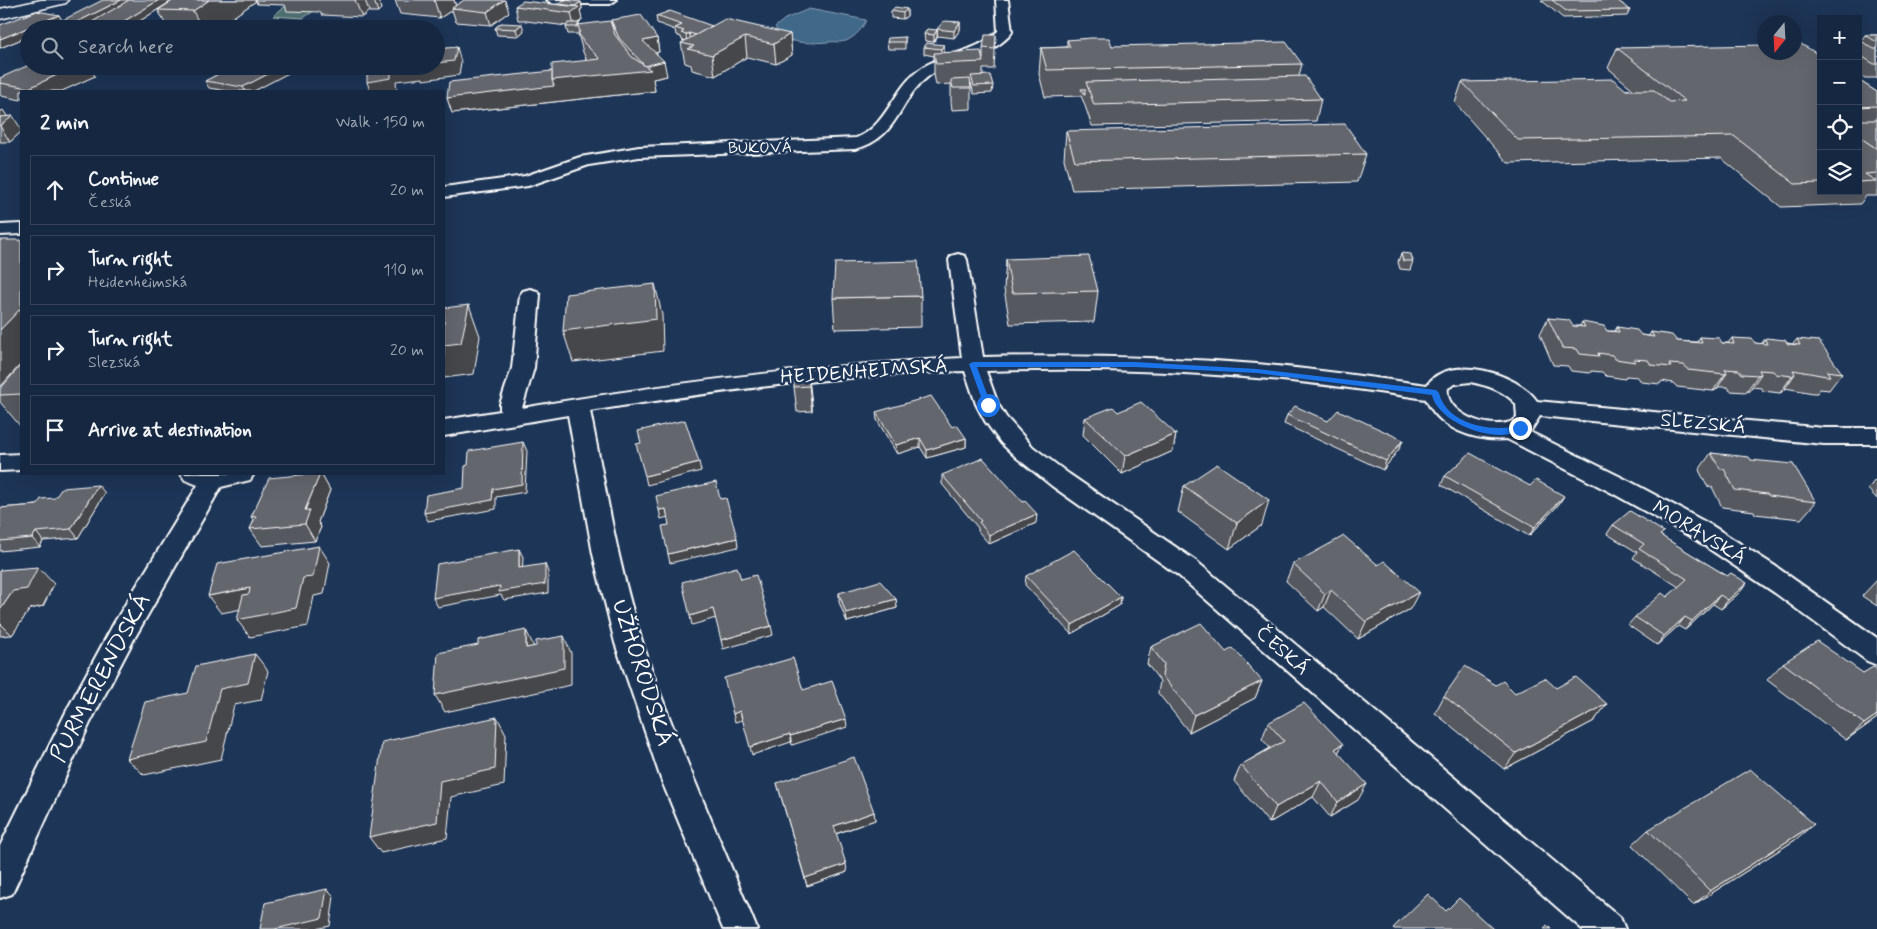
<!DOCTYPE html>
<meta charset="utf-8">
<style>
:root{--surface:#162841;--page:#1f3048;--text:#f1f3f6;--muted:#9ea6b1;--line:#35445a}
body{margin:0;font-family:Mynerve,sans-serif;background:var(--page);color:var(--text)}
.controls{position:absolute;right:15px;top:15px;display:grid;overflow:hidden;border-radius:0px;box-shadow:0 5px 20px #0002}
.controls button{width:45px;height:45px;display:grid;place-items:center;padding:0;border:0;border-bottom:1px solid var(--line);background:var(--surface);color:var(--text);font:25px sans-serif}
.compass{position:absolute;left:1757px;top:15px;width:45px;height:45px;border-radius:50%;background:var(--surface);box-shadow:0 5px 20px #0002;rotate:198deg}
.stop{position:absolute;width:15px;height:15px;margin:-11px;border:4px solid #1a73e8;border-radius:50%;background:#fff}
.stop.end{background:#1a73e8;border-color:#fff;box-shadow:0 1px 5px #0008}
.list{margin:0;padding:0;list-style:none}
h2{display:flex;justify-content:space-between;align-items:center;height:65px;margin:0;padding:0 20px;font-size:21px}
h2 small{font-size:16px;font-weight:400;color:var(--muted)}
.list li{display:grid;grid-template-columns:32px 1fr auto;gap:15px;align-items:center;box-sizing:border-box;height:70px;margin:0 10px 10px;padding:0 10px;border:1px solid var(--line);border-radius:0px}
.list b{display:block;font-size:19px;white-space:nowrap}
.list p{margin:0;font-size:16px;white-space:nowrap;color:var(--muted)}
.list em{font-size:16px;font-style:normal;color:var(--muted)}
.icon{flex:none;width:28px;height:28px;fill:none;stroke:currentColor;stroke-width:2;stroke-linecap:round;stroke-linejoin:round}
.map{position:relative;flex:none;width:1877px;height:929px;overflow:hidden}
.search{position:absolute;background:var(--surface);box-shadow:0 5px 20px #0002;left:20px;top:20px;width:425px;height:55px;display:flex;align-items:center;gap:12px;box-sizing:border-box;padding:0 18px;border-radius:28px;color:var(--muted);font-size:19px}
.panel{position:absolute;background:var(--surface);box-shadow:0 5px 20px #0002;left:20px;top:90px;width:425px;height:385px;border-radius:0px}
.map>svg:first-child{display:block}
</style>
<div class="map">
<svg width="1877" height="929" viewBox="0 0 1877 929">
<rect width="100%" height="100%" fill="#1d3557"/>
<filter id="ink" filterUnits="userSpaceOnUse"><feTurbulence type="fractalNoise" baseFrequency=".02" numOctaves="2"/><feDisplacementMap in="SourceGraphic" scale="10" xChannelSelector="R" yChannelSelector="G"/><feConvolveMatrix kernelMatrix="1 2 1 2 8 2 1 2 1" color-interpolation-filters="sRGB"/></filter>
<g filter="url(#ink)">
<polygon fill="#4f7172" stroke="#a7b8b8" points="284,7 288,7 314,11 303,18 273,16"/>
<path fill="#416889" stroke="#8da4b8" d="M809,9L866,20C863,28 856,36 848,40C843,43 834,41 829,42C811,43 785,46 775,27L785,19Z"/>
<g fill="none" stroke-linecap="round" stroke-linejoin="round">
<defs>
<g id="minor">
<polygon points="547,0 616,0 610,4 553,4"/>
<path d="M996,0H1008L1012,32L1010,35C986,60 955,57 929,76C897,100 900,138 855,149L639,157L589,165L528,186L444,197V187L525,176L580,157L639,147L856,138C887,126 893,89 919,70C943,52 976,54 998,31Z"/>
<polygon points="21,224 21,234 0,235 0,225"/>
<path d="M958,254L965,256L967,260L983,357C1074,355 1166,357 1257,364C1314,369 1371,377 1427,385C1449,352 1519,374 1537,401L1824,428H1877V444H1824L1540,416L1530,432L1629,481L1711,525L1775,566L1877,638V665L1867,661L1775,593L1693,538L1612,493L1507,439C1476,442 1438,429 1426,399C1370,391 1313,382 1256,378C1166,370 1076,368 986,371L998,404L1006,417L1033,447L1069,474L1196,561L1620,917L1625,929H1582L1178,575L1052,486L1017,458L1001,443L985,421L976,404L965,371C839,375 714,391 590,411C606,489 618,568 643,644C675,741 718,834 757,929H723L661,779L615,643L593,554L568,415L444,436V420L500,411V404L512,368L520,295L523,291L530,289L537,291L540,295L534,368L522,408C670,383 812,365 962,358L949,260L951,256ZM1470,382C1486,385 1505,391 1516,404L1517,418C1499,434 1443,416 1448,388L1455,384Z"/>
<polygon points="21,454 21,470 0,471 0,455"/>
<polygon points="181,474 254,474 250,480 221,487 134,639 90,723 12,894 0,898 0,846 68,708 114,623 198,485 185,480"/>
</g>
<polygon id="tertiary" points="41,0 68,0 66,3 0,19 0,9"/>
</defs>
<use href="#minor" stroke="#fff" stroke-width="4"/>
<use href="#tertiary" stroke="#fff" stroke-width="3"/>
<use href="#minor" fill="#1d3557" fill-rule="evenodd"/>
<use href="#tertiary" fill="#1d3557" fill-rule="evenodd"/>
</g>
<g fill="#55585e" stroke="#fff">
<polygon points="173,0 127,29 89,29 87,26 82,29 60,29 58,24 0,48 0,25 59,15 62,21"/>
<polygon points="174,0 378,0 381,9 378,12 369,12 369,11 362,17 322,15 320,12 287,11 285,5 257,4 256,1 216,29 168,29 158,10"/>
<polygon points="395,0 454,0 456,6 509,12 491,25 456,22 452,10 440,18 400,14"/>
<polygon points="1541,0 1617,0 1630,10 1627,16 1563,18"/>
<polygon points="581,2 582,9 580,10 582,20 579,23 579,25 614,31 611,20 657,38 659,52 656,53 667,76 653,79 655,91 452,113 447,98 552,71 587,61 583,52 578,34 568,34 566,27 567,26 518,20 515,6 558,4"/>
<polygon points="907,9 907,16 903,19 891,18 891,11"/>
<polygon points="656,16 712,26 790,34 792,55 776,64 747,57 715,76 692,70 691,65 685,63 681,43 685,41 682,40 681,37 676,35 675,30 657,23"/>
<polygon points="960,22 960,30 954,38 937,36 937,29"/>
<polygon points="501,23 524,31 518,36 497,35 495,28"/>
<polygon points="937,30 937,37 934,42 925,41 924,34"/>
<polygon points="996,35 994,69 983,69 983,75 993,85 992,93 974,94 971,83 970,83 971,88 971,109 952,110 951,101 951,84 936,85 934,74 934,56 924,54 924,47 944,45 944,52 983,59 983,48"/>
<polygon points="1865,35 1877,35 1877,78 1865,78 1858,74 1858,41 1861,41"/>
<polygon points="905,37 905,49 888,49 887,42"/>
<polygon points="1067,40 1112,46 1302,64 1299,76 1321,99 1316,121 1092,126 1084,103 1081,96 1045,97 1039,74 1041,48 1067,47"/>
<polygon points="1617,48 1821,56 1821,191 1858,191 1858,80 1877,92 1877,196 1866,196 1860,204 1781,207 1721,158 1508,163 1455,103 1462,82 1634,90 1608,68"/>
<polygon points="227,67 296,69 254,91 227,91 209,88 205,81 228,69"/>
<polygon points="95,76 62,91 21,91 21,100 1,96 0,94 0,78"/>
<polygon points="0,110 21,129 21,132 10,142 0,142"/>
<polygon points="1066,131 1366,154 1357,182 1072,190 1064,159"/>
<polygon points="1401,253 1413,261 1410,270 1400,269 1398,262"/>
<polygon points="1006,259 1098,291 1094,322 1010,324 1004,289"/>
<polygon points="921,296 921,327 835,329 833,298"/>
<polygon points="1548,318 1573,326 1580,326 1582,322 1607,331 1615,331 1617,327 1641,335 1649,336 1651,332 1677,341 1697,342 1700,337 1722,343 1728,343 1732,338 1755,343 1761,344 1765,339 1793,344 1797,339 1842,373 1829,390 1820,389 1817,393 1813,393 1785,388 1783,391 1780,393 1763,391 1761,388 1752,387 1749,391 1746,392 1730,391 1728,387 1718,387 1716,390 1713,391 1677,387 1673,383 1662,381 1660,384 1641,382 1638,377 1626,376 1625,379 1606,376 1602,372 1591,371 1590,373 1571,371 1568,366 1553,365 1540,334"/>
<polygon points="21,365 21,427 0,402 0,389"/>
<polygon points="809,379 812,411 797,412 794,387"/>
<polygon points="876,412 952,427 966,438 966,447 927,458 920,447 897,454 877,420"/>
<polygon points="1118,412 1176,434 1173,451 1122,474 1083,435 1085,418"/>
<polygon points="1287,415 1328,421 1403,440 1399,449 1383,470 1284,424"/>
<polygon points="1711,453 1751,460 1816,502 1801,519 1755,514 1754,511 1722,507 1712,487 1707,486 1699,470"/>
<polygon points="311,474 321,474 330,490 318,522 321,527 315,541 262,546 250,529 254,521 251,517"/>
<polygon points="942,475 1036,523 989,544 978,531 978,528 942,484"/>
<polygon points="1445,476 1530,486 1559,504 1529,536 1441,485"/>
<polygon points="1875,480 1877,480 1877,499 1868,489"/>
<polygon points="1184,486 1262,525 1229,549 1178,512"/>
<polygon points="105,493 78,538 43,541 40,547 0,551 0,508 37,505"/>
<polygon points="1613,525 1661,536 1727,576 1747,583 1740,592 1721,609 1713,604 1685,630 1678,626 1657,645 1628,625 1635,617 1667,597 1679,587 1633,558 1637,552 1607,534"/>
<polygon points="1293,564 1378,565 1410,609 1358,639 1324,607 1318,611 1286,581"/>
<polygon points="0,570 54,584 43,606 30,609 12,635 0,636"/>
<polygon points="1026,576 1121,597 1120,605 1071,634 1025,585"/>
<polygon points="1877,580 1877,606 1862,596"/>
<polygon points="839,593 896,599 897,608 847,622 839,602"/>
<polygon points="1151,647 1226,652 1262,681 1255,698 1189,732 1158,693 1160,681 1147,664"/>
<polygon points="1783,663 1863,673 1877,669 1877,718 1846,740 1767,680"/>
<polygon points="1496,685 1515,693 1556,688 1607,704 1594,721 1504,769 1435,713 1444,696"/>
<polygon points="1268,723 1343,744 1338,753 1358,800 1330,817 1313,797 1269,823 1234,781 1241,765 1270,748 1262,739"/>
<polygon points="777,783 874,812 875,820 836,834 847,872 807,886"/>
<polygon points="1648,830 1795,840 1693,905 1632,845"/>
</g>
<g fill="#45474c" stroke="#fff">
<polygon points="121,0 133,0 87,25 87,26 82,29 75,29 73,24"/>
<polygon points="159,0 173,0 127,29 118,29 116,26"/>
<polygon points="209,0 255,0 256,1 216,29 202,29 193,11"/>
<polygon points="355,0 365,0 369,11 362,17"/>
<polygon points="374,0 378,0 381,9 378,12"/>
<polygon points="434,0 454,0 456,7 452,8 452,10 440,18"/>
<polygon points="504,0 505,0 509,12 491,25 487,12"/>
<polygon points="581,2 582,9 580,10 582,20 574,26 571,13 572,8"/>
<polygon points="907,9 907,16 903,19 903,13"/>
<polygon points="59,15 63,22 57,23 58,24 47,29 29,29 29,36 0,48 0,39"/>
<polygon points="960,22 960,30 954,38 954,31"/>
<polygon points="522,24 524,31 518,36 516,29"/>
<polygon points="937,30 937,37 934,42 934,35"/>
<polygon points="689,33 691,40 687,42 686,35"/>
<polygon points="790,34 792,55 776,64 774,44"/>
<polygon points="745,37 747,57 715,76 712,55"/>
<polygon points="657,38 659,52 646,55 643,41"/>
<polygon points="944,45 944,52 941,56 941,49"/>
<polygon points="457,47 461,62 459,75 423,80 423,78 396,81 397,91 370,91 367,82 391,66 436,66 436,63"/>
<polygon points="664,61 667,76 653,79 655,91 452,113 447,98 552,80 645,66"/>
<polygon points="76,66 89,66 95,76 62,91 31,91 29,88"/>
<polygon points="283,66 295,66 296,69 254,91 245,91 243,87"/>
<polygon points="3,110 9,119 13,116 21,129 21,132 10,142 0,126 0,112"/>
<polygon points="655,284 662,315 663,351 573,362 563,331"/>
<polygon points="469,305 480,336 474,374 444,378 444,345"/>
<polygon points="21,308 21,364 0,387 0,330"/>
<polygon points="1727,373 1716,390 1713,391 1725,374"/>
<polygon points="1761,374 1749,391 1746,392 1758,375"/>
<polygon points="1795,374 1783,391 1780,393 1792,376"/>
<polygon points="809,379 812,404 812,411 809,386"/>
<polygon points="1176,434 1173,451 1122,474 1125,456"/>
<polygon points="920,438 920,447 897,454 896,445"/>
<polygon points="966,438 966,447 927,458 927,450"/>
<polygon points="1403,440 1399,449 1383,470 1386,461"/>
<polygon points="523,442 527,451 525,492 496,497 496,509 428,521 424,513 493,489"/>
<polygon points="699,462 701,471 647,485 645,476"/>
<polygon points="320,474 321,474 330,490 318,522 321,527 315,541 305,524 305,510"/>
<polygon points="98,485 105,493 78,538 71,529"/>
<polygon points="1564,496 1559,504 1529,536 1535,527"/>
<polygon points="1269,500 1262,525 1229,549 1237,523"/>
<polygon points="666,509 668,517 661,519 659,510"/>
<polygon points="1037,514 1036,523 989,544 989,535"/>
<polygon points="36,532 43,541 40,547 32,538"/>
<polygon points="737,538 738,547 670,563 668,554"/>
<polygon points="319,546 330,563 324,594 314,596 308,626 250,637 237,620 303,578"/>
<polygon points="519,549 523,557 522,577 519,568"/>
<polygon points="545,564 548,572 548,593 504,600 501,595 438,607 433,598"/>
<polygon points="38,567 54,584 43,606 30,609 12,635 0,623 0,610 13,591"/>
<polygon points="1747,583 1740,592 1721,609 1728,600"/>
<polygon points="250,588 263,605 221,613 208,596"/>
<polygon points="1331,590 1324,607 1318,611 1325,594"/>
<polygon points="1419,592 1410,609 1358,639 1366,622"/>
<polygon points="1720,595 1713,604 1685,630 1692,621"/>
<polygon points="1121,597 1120,605 1071,634 1072,625"/>
<polygon points="896,599 897,608 847,622 846,613"/>
<polygon points="713,609 716,618 692,625 690,616"/>
<polygon points="1685,617 1678,626 1657,645 1664,636"/>
<polygon points="771,626 773,635 723,649 721,640"/>
<polygon points="526,630 534,647 526,648"/>
<polygon points="564,636 571,653 571,685 445,712 435,695"/>
<polygon points="255,654 268,671 261,700 234,705 221,759 144,775 127,759 220,689"/>
<polygon points="1262,681 1255,698 1189,732 1194,715"/>
<polygon points="1607,704 1594,721 1504,769 1516,753"/>
<polygon points="740,711 742,720 735,722 733,714"/>
<polygon points="1877,715 1877,718 1846,740 1864,724"/>
<polygon points="497,717 506,734 504,785 451,797 447,838 381,853 369,837 440,781"/>
<polygon points="846,719 847,727 792,745 790,736"/>
<polygon points="790,734 791,742 752,755 750,747"/>
<polygon points="1343,744 1334,760 1335,749"/>
<polygon points="1321,781 1313,797 1269,823 1276,807"/>
<polygon points="1367,784 1358,800 1330,817 1338,802"/>
<polygon points="874,812 875,820 835,834 834,826"/>
<polygon points="1814,824 1795,840 1693,905 1710,891"/>
<polygon points="846,864 847,872 807,886 805,878"/>
<polygon points="327,889 334,896 330,926 315,929 275,929"/>
</g>
<g fill="#63666d" stroke="#fff">
<polygon points="103,0 121,0 73,24 57,23"/>
<polygon points="129,0 159,0 116,26 87,25"/>
<polygon points="174,0 209,0 193,11 158,10"/>
<polygon points="464,0 504,0 487,12 452,8"/>
<polygon points="564,0 581,2 575,6 558,4"/>
<polygon points="1552,0 1617,0 1630,10 1566,11"/>
<polygon points="523,1 579,7 571,13 515,6"/>
<polygon points="895,7 907,9 903,13 891,11"/>
<polygon points="37,11 59,15 0,39 0,25"/>
<polygon points="670,11 712,26 696,35 689,33 686,35 681,33 684,31 675,28 682,25 656,16"/>
<polygon points="641,15 657,38 643,41 664,61 645,66 619,38 611,20"/>
<polygon points="725,19 790,34 774,44 745,37 712,55 688,49 694,46 681,43"/>
<polygon points="610,21 615,35 632,57 651,70 552,80 552,64 600,59 583,42 578,32 580,32 578,25"/>
<polygon points="944,21 960,22 954,31 937,29"/>
<polygon points="501,23 522,24 516,29 495,28"/>
<polygon points="568,23 579,23 577,27 566,27"/>
<polygon points="391,25 424,28 384,29"/>
<polygon points="927,29 937,30 934,35 924,34"/>
<polygon points="985,35 996,35 995,49 983,48"/>
<polygon points="1865,35 1877,35 1877,42"/>
<polygon points="905,37 905,42 887,42 888,38"/>
<polygon points="1091,38 1109,38 1112,46 1286,42 1302,64 1047,70 1041,48 1070,47 1067,40"/>
<polygon points="1858,41 1861,41 1874,49 1877,49 1877,64 1874,64 1858,54"/>
<polygon points="927,43 944,45 941,49 924,47"/>
<polygon points="1794,44 1801,44 1821,56 1821,108 1818,108 1821,110 1821,183 1795,184 1734,136 1518,140 1462,82 1613,79 1626,90 1654,90 1669,102 1685,101 1617,48 1764,45 1764,52 1794,52"/>
<polygon points="457,47 454,61 436,63 436,49"/>
<polygon points="981,51 983,62 936,64 934,53"/>
<polygon points="29,65 29,66 76,66 29,88 0,83 0,78"/>
<polygon points="228,66 283,66 243,87 205,81 230,68 227,67"/>
<polygon points="368,66 391,66 391,78 367,82 367,69"/>
<polygon points="552,71 552,80 554,86 447,98 449,82"/>
<polygon points="990,75 993,85 974,86 971,76"/>
<polygon points="1305,76 1321,99 1094,105 1086,82"/>
<polygon points="970,79 971,88 953,88 951,80"/>
<polygon points="1858,80 1877,92 1877,106 1858,107"/>
<polygon points="1081,89 1085,89 1085,95 1084,95"/>
<polygon points="13,116 0,126 0,117"/>
<polygon points="1858,120 1877,120 1877,149 1858,136"/>
<polygon points="1345,124 1366,154 1075,161 1066,131"/>
<polygon points="1858,136 1877,149 1877,173 1865,174 1876,181 1858,182"/>
<polygon points="0,240 21,240 21,308 0,330"/>
<polygon points="1401,253 1411,254 1413,261 1403,261"/>
<polygon points="1089,256 1098,291 1012,293 1006,259"/>
<polygon points="918,261 921,296 833,298 835,263"/>
<polygon points="655,284 656,319 563,331 566,294"/>
<polygon points="469,305 461,343 444,345 444,308"/>
<polygon points="1548,318 1569,320 1573,326 1585,327 1582,322 1604,326 1607,331 1619,332 1617,327 1637,330 1641,335 1654,337 1651,332 1672,335 1677,341 1702,343 1700,337 1719,338 1722,343 1734,344 1732,338 1752,339 1755,343 1767,344 1765,339 1766,338 1785,340 1788,344 1800,345 1797,339 1819,341 1842,373 1827,371 1830,376 1826,376 1793,370 1795,374 1792,376 1776,374 1773,371 1759,370 1761,374 1758,375 1742,374 1739,370 1725,369 1727,373 1725,374 1688,370 1684,365 1669,364 1671,367 1651,365 1648,360 1633,359 1635,362 1615,359 1612,355 1598,353 1599,356 1580,354 1577,349 1562,348"/>
<polygon points="21,365 21,394 0,395 0,389"/>
<polygon points="809,379 809,386 794,387 793,380"/>
<polygon points="931,396 952,427 957,425 966,438 927,450 920,438 896,445 876,412"/>
<polygon points="1141,402 1176,434 1125,456 1085,418 1113,407 1118,412"/>
<polygon points="1295,406 1328,421 1338,410 1403,440 1386,461 1287,415"/>
<polygon points="685,420 699,462 645,476 636,444 641,443 638,431"/>
<polygon points="523,442 522,484 493,489 492,500 424,513 426,495 464,488 465,466 468,465 469,451"/>
<polygon points="1470,453 1530,486 1536,480 1564,496 1535,527 1445,476"/>
<polygon points="1711,453 1749,457 1751,460 1793,464 1816,502 1769,496 1767,494 1735,490 1724,469 1720,469"/>
<polygon points="983,458 1023,502 1025,501 1037,514 989,535 979,522 981,521 942,475"/>
<polygon points="1217,464 1269,500 1237,523 1184,486"/>
<polygon points="311,474 320,474 305,510 310,510 305,524 250,529 256,516 251,517 269,478"/>
<polygon points="716,482 720,499 726,498 737,538 668,554 662,526 669,525 666,509 659,510 656,496"/>
<polygon points="98,485 71,529 36,532 32,538 0,541 0,508 37,505 41,499 55,498 62,488"/>
<polygon points="1630,511 1664,532 1660,535 1727,576 1731,573 1747,583 1728,600 1720,595 1692,621 1685,617 1664,636 1635,617 1662,593 1667,597 1687,579 1639,549 1644,544 1613,525"/>
<polygon points="1344,536 1378,565 1384,561 1419,592 1366,622 1331,590 1325,594 1293,564"/>
<polygon points="319,546 313,577 303,578 296,608 237,620 243,595 249,594 250,588 208,596 217,564"/>
<polygon points="519,549 519,568 545,564 545,584 499,592 500,586 433,598 437,564"/>
<polygon points="1074,550 1121,597 1072,625 1026,576"/>
<polygon points="38,567 27,589 13,591 0,610 0,570"/>
<polygon points="737,567 741,579 756,575 771,626 721,640 713,609 690,616 682,582"/>
<polygon points="880,581 896,599 846,613 839,593"/>
<polygon points="1201,623 1226,652 1233,648 1262,681 1194,715 1162,676 1164,664 1151,647"/>
<polygon points="526,630 526,648 536,646 536,641 564,636 564,668 435,695 438,653 478,645 478,640"/>
<polygon points="1817,641 1863,673 1873,667 1877,669 1877,715 1864,724 1783,663"/>
<polygon points="255,654 248,683 220,689 206,742 127,759 145,702 188,693 196,666"/>
<polygon points="793,658 803,690 832,681 846,719 790,736 790,734 750,747 740,711 733,714 724,678"/>
<polygon points="1465,666 1496,685 1503,681 1515,693 1545,678 1556,688 1576,677 1607,704 1516,753 1444,696"/>
<polygon points="1304,703 1343,744 1335,749 1367,784 1338,802 1321,781 1276,807 1241,765 1284,741 1268,723"/>
<polygon points="497,717 495,769 440,781 437,822 369,837 382,742"/>
<polygon points="854,757 874,812 834,826 846,864 805,878 777,783"/>
<polygon points="1750,769 1814,824 1710,891 1648,830"/>
<polygon points="327,889 322,918 275,929 260,929 265,903"/>
<polygon points="1428,894 1446,911 1459,898 1493,929 1394,929 1393,928"/>
<polygon points="1547,925 1551,929 1544,929"/>
</g>
</g>
<path fill="#1a73e8" d="M1135,362L1257,369L1436,390L1439,393C1447,425 1493,433 1520,425L1524,428C1501,447 1438,424 1432,395L1257,373L1135,367H977L991,405L988,408L984,405L969,364L973,362Z"/>
<g text-anchor="middle" dominant-baseline="central" stroke-width="5" stroke-linejoin="round" paint-order="stroke">
<g font-size="16" fill="#fff" stroke="#1d3557">
<text transform="translate(760 148) rotate(-1)">BUKOVÁ</text>
</g>
<g font-size="20" fill="#fff" stroke="#1d3557">
<text transform="translate(864 372) rotate(-4)">HEIDENHEIMSKÁ</text>
<text transform="translate(1703 424) rotate(5)">SLEZSKÁ</text>
<text transform="translate(1699 533) rotate(31)">MORAVSKÁ</text>
<text transform="translate(1282 651) rotate(41)">ČESKÁ</text>
</g>
<g font-size="24" fill="#fff" stroke="#1d3557">
<text transform="translate(642 673) rotate(72)">UŽHORODSKÁ</text>
<text transform="translate(101 678) rotate(-62)">PURMERENDSKÁ</text>
</g>
</g>
</svg>
<div class="controls">
<button>+</button>
<button>−</button>
<button><svg class="icon" aria-label="locate" viewBox="0 0 24 24"><circle cx="12" cy="12" r="6"/><path d="M12 2v4M12 18v4M2 12h4M18 12h4"/></svg></button>
<button><svg class="icon" aria-label="layers" viewBox="0 0 24 24"><path d="M12 4l9 5-9 5-9-5zM3 14l9 5 9-5"/></svg></button>
</div>
<svg class="compass" viewBox="-18 -18 36 36"><path d="M0-13l5 13h-10z" fill="#e53935"/><path d="M0 13l5-13h-10z" fill="#9ea6b1"/></svg>
<div class="stop" style="left:988px;top:405px"></div>
<div class="stop end" style="left:1520px;top:428px"></div>
<div class="search"><svg class="icon" aria-label="search" viewBox="0 0 24 24"><circle cx="10" cy="10" r="6"/><path d="M15 15l6 6"/></svg>Search here</div>
<section class="panel">
<h2>2 min<small>Walk · 150 m</small></h2>
<ul class="list">
<li><svg class="icon" aria-label="ahead" viewBox="0 0 24 24"><path d="M12 20V5M6 11l6-6 6 6"/></svg><div><b>Continue</b><p>Česká</p></div><em>20 m</em></li>
<li><svg class="icon" aria-label="right" viewBox="0 0 24 24"><path d="M7 20v-9h11M14 6l5 5-5 5"/></svg><div><b>Turn right</b><p>Heidenheimská</p></div><em>110 m</em></li>
<li><svg class="icon" aria-label="right" viewBox="0 0 24 24"><path d="M7 20v-9h11M14 6l5 5-5 5"/></svg><div><b>Turn right</b><p>Slezská</p></div><em>20 m</em></li>
<li><svg class="icon" aria-label="arrive" viewBox="0 0 24 24"><path d="M6 21V4h12l-3 4 3 4H6"/></svg><div><b>Arrive at destination</b></div></li>
</ul>
</section>
</div>
